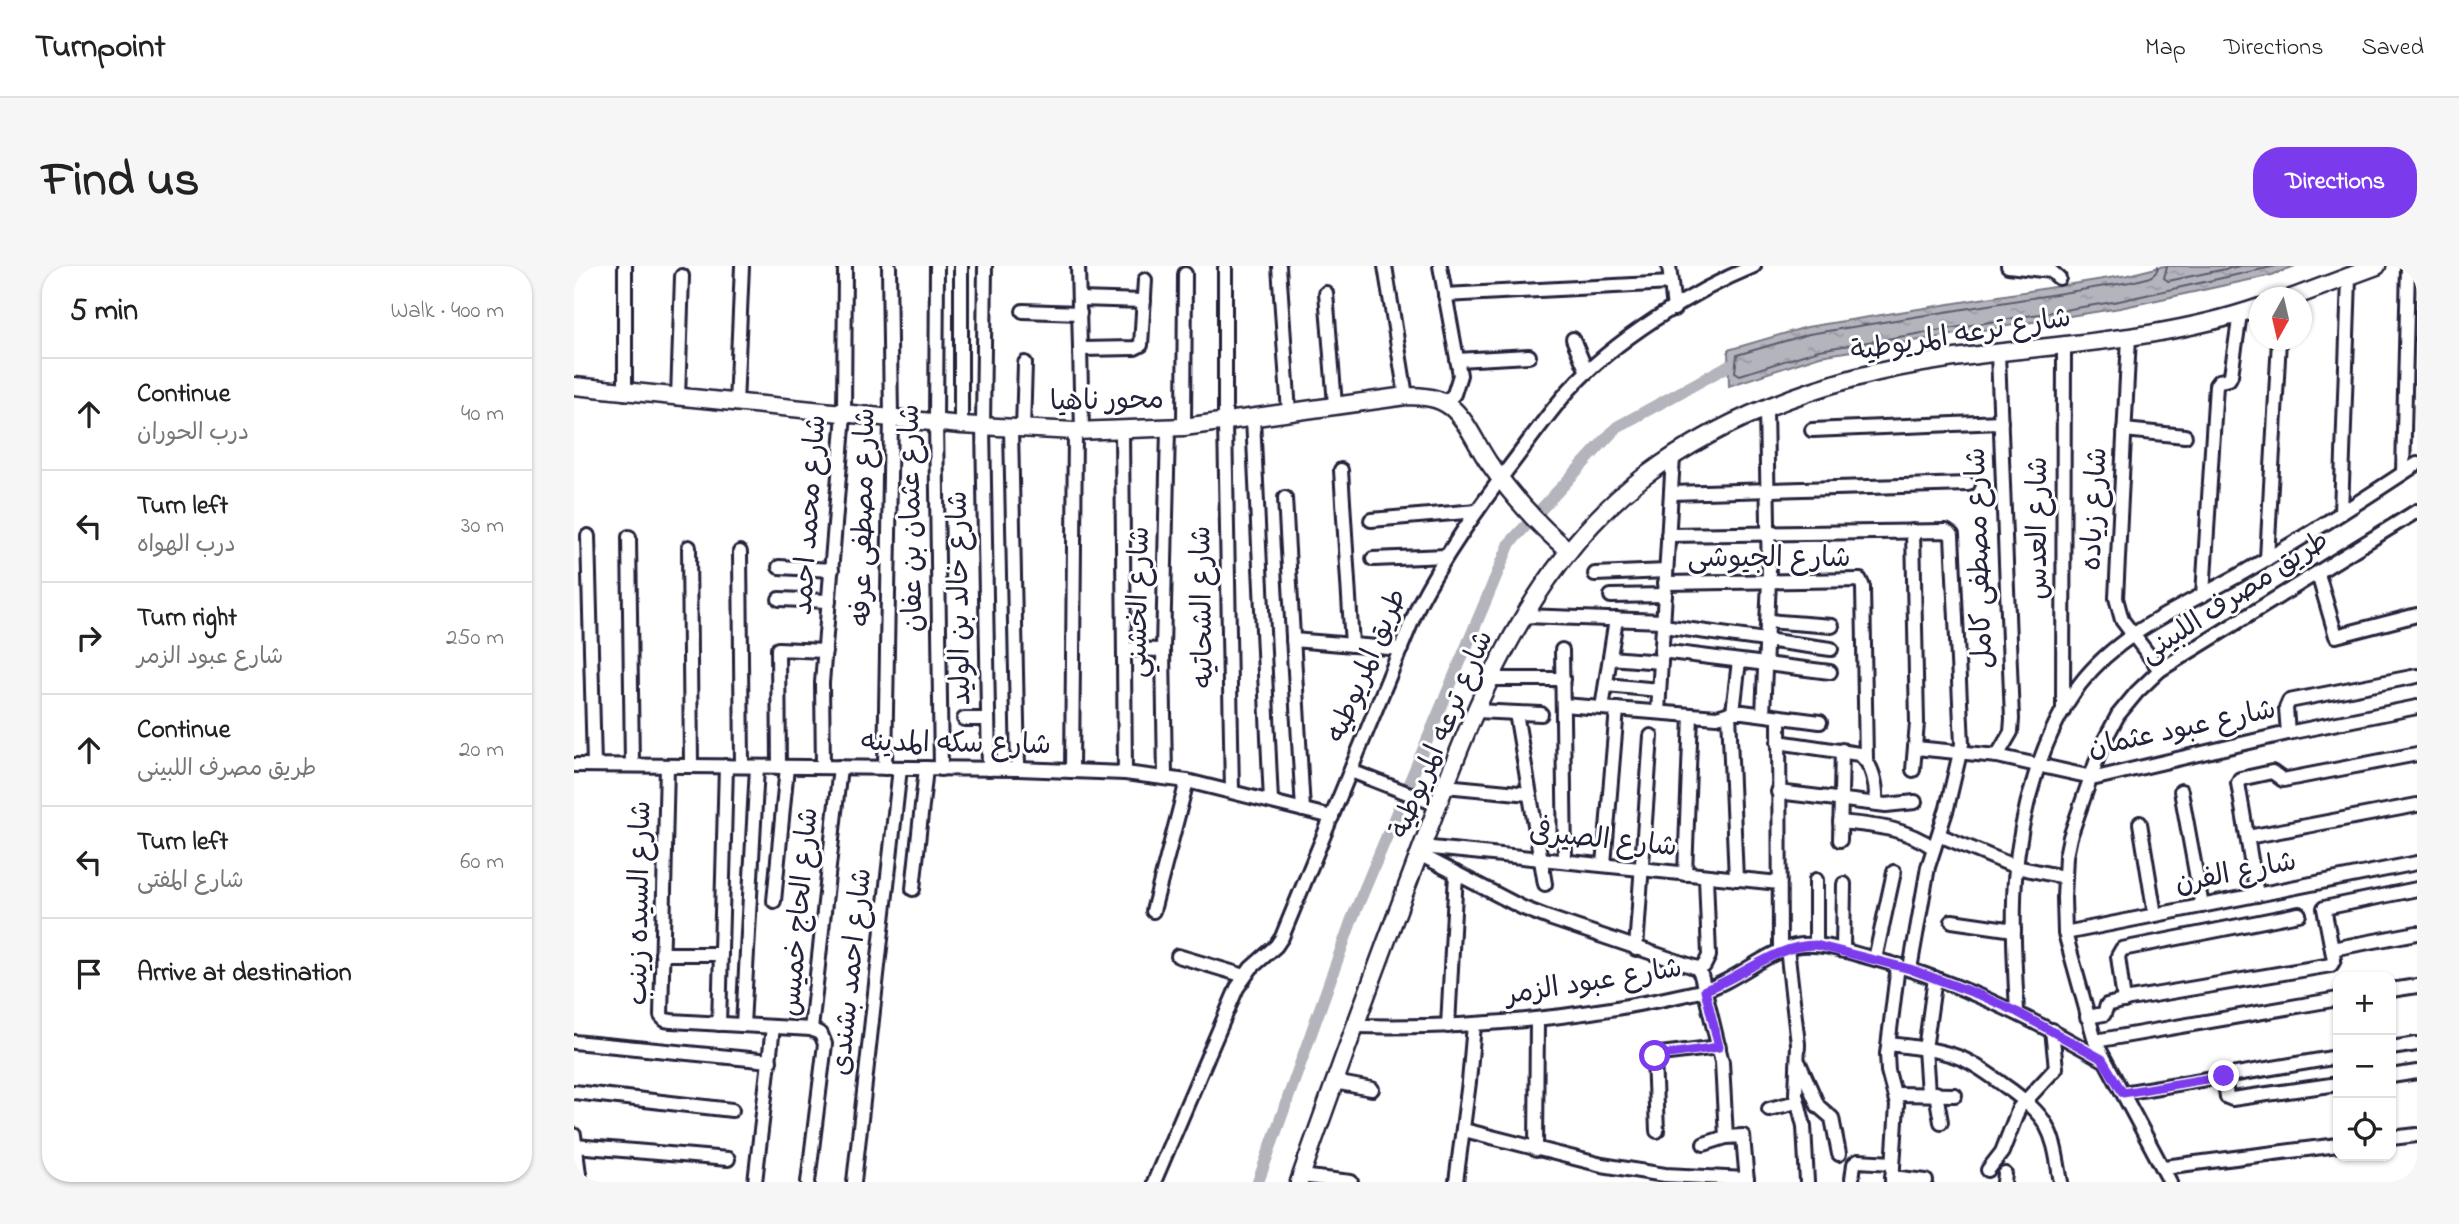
<!DOCTYPE html>
<meta charset="utf-8">
<style>
:root{--surface:#fff;--page:#f6f6f6;--text:#222;--muted:#767676;--line:#e0e0e0;--accent:#7c3aed}
body{margin:0;font-family:"Indie Flower","Playpen Sans Arabic",sans-serif;background:var(--page);color:var(--text)}
.controls{position:absolute;right:21px;bottom:21px;display:grid;overflow:hidden;border-radius:14px;box-shadow:0 2px 5px #0004}
.controls button{width:63px;height:63px;display:grid;place-items:center;padding:0;border:0;border-bottom:2px solid var(--line);background:var(--surface);color:var(--text);font:35px sans-serif}
.compass{position:absolute;left:1675px;top:21px;width:63px;height:63px;border-radius:50%;background:var(--surface);box-shadow:0 2px 5px #0004;rotate:188deg}
.stop{position:absolute;width:21px;height:21px;margin:-16px;border:5px solid #7c3aed;border-radius:50%;background:#fff}
.stop.end{background:#7c3aed;border-color:#fff;box-shadow:0 2px 7px #0008}
.list{margin:0;padding:0;list-style:none}
h2{display:flex;justify-content:space-between;align-items:center;height:91px;margin:0;padding:0 28px;font-size:30px}
h2 small{font-size:23px;font-weight:400;color:var(--muted)}
.list li{display:grid;grid-template-columns:46px 1fr auto;gap:21px;align-items:center;box-sizing:border-box;height:112px;padding:0 28px;border-top:2px solid var(--line)}
.list b{display:block;font-size:26px;white-space:nowrap}
.list p{margin:0;font-size:23px;white-space:nowrap;color:var(--muted)}
.list em{font-size:23px;font-style:normal;color:var(--muted)}
.icon{flex:none;width:38px;height:38px;fill:none;stroke:currentColor;stroke-width:2;stroke-linecap:round;stroke-linejoin:round}
.map{position:relative;flex:none;width:1843px;height:916px;overflow:hidden;border-radius:28px}
header{display:flex;align-items:center;gap:42px;box-sizing:border-box;height:98px;padding:0 35px;background:var(--surface);border-bottom:2px solid var(--line)}
header strong{font-size:33px}
nav{display:flex;gap:38px;margin-inline-start:auto;font-size:24px}
.intro{display:flex;align-items:center;justify-content:space-between;box-sizing:border-box;height:168px;padding:0 42px}
h1{margin:0;font-size:49px}
.button{padding:18px 32px;border-radius:28px;background:var(--accent);color:#fff;font-size:24px;font-weight:700}
main{display:flex;gap:42px;padding:0 42px}
aside{flex:1;background:var(--surface);border-radius:28px;box-shadow:0 2px 5px #0004}
.map>svg:first-child{display:block}
</style>
<header>
<strong>Turnpoint</strong>
<nav><a>Map</a><a>Directions</a><a>Saved</a></nav>
</header>
<div class="intro"><h1>Find us</h1><a class="button">Directions</a></div>
<main>
<aside>
<h2>5 min<small>Walk · 400 m</small></h2>
<ul class="list">
<li><svg class="icon" aria-label="ahead" viewBox="0 0 24 24"><path d="M12 20V5M6 11l6-6 6 6"/></svg><div><b>Continue</b><p>درب الحوران</p></div><em>40 m</em></li>
<li><svg class="icon" aria-label="left" viewBox="0 0 24 24"><path d="M17 20v-9H6M10 6l-5 5 5 5"/></svg><div><b>Turn left</b><p>درب الهواه</p></div><em>30 m</em></li>
<li><svg class="icon" aria-label="right" viewBox="0 0 24 24"><path d="M7 20v-9h11M14 6l5 5-5 5"/></svg><div><b>Turn right</b><p>شارع عبود الزمر</p></div><em>250 m</em></li>
<li><svg class="icon" aria-label="ahead" viewBox="0 0 24 24"><path d="M12 20V5M6 11l6-6 6 6"/></svg><div><b>Continue</b><p>طريق مصرف اللبينى</p></div><em>20 m</em></li>
<li><svg class="icon" aria-label="left" viewBox="0 0 24 24"><path d="M17 20v-9H6M10 6l-5 5 5 5"/></svg><div><b>Turn left</b><p>شارع المفتى</p></div><em>60 m</em></li>
<li><svg class="icon" aria-label="arrive" viewBox="0 0 24 24"><path d="M6 21V4h12l-3 4 3 4H6"/></svg><div><b>Arrive at destination</b></div></li>
</ul>
</aside>
<div class="map">
<svg width="1843" height="916" viewBox="0 0 1843 916">
<defs>
<pattern id="water-ripples" width="26" height="14" patternUnits="userSpaceOnUse" patternTransform="scale(1.75)"><rect width="26" height="14" fill="#b4b4bc"/><path d="M2 4q2-2 4 0t4 0M15 11q2-2 4 0t4 0" fill="none" stroke="#9a9aa2"/></pattern>
</defs>
<rect width="100%" height="100%" fill="#fff"/>
<filter id="ink" filterUnits="userSpaceOnUse"><feTurbulence type="fractalNoise" baseFrequency=".0143" numOctaves="2"/><feDisplacementMap in="SourceGraphic" scale="14" xChannelSelector="R" yChannelSelector="G"/><feConvolveMatrix kernelMatrix="1 2 1 2 8 2 1 2 1" color-interpolation-filters="sRGB"/></filter>
<g filter="url(#ink)">
<polygon fill="url(#water-ripples)" stroke="#7a7a88" stroke-width="2" points="1590,0 1721,0 1698,9 1546,42 1246,90 1155,120 1154,84 1233,61 1554,9"/>
<g fill="none" stroke-linecap="round" stroke-linejoin="round">
<g stroke="#5c5c6f" stroke-width="2">
<path d="M1584,0C1583,13 1567,13 1556,16L1235,68L1163,89L1161,106L1166,109L1245,84L1545,35L1702,0"/>
<polyline points="1593,0 1590,12 1594,15 1666,0"/>
</g>
<polyline stroke="#b4b4bc" stroke-width="12" points="684,916 778,653 936,277 1043,161 1154,100"/>
<defs>
<g id="minor">
<polyline points="51,0 51,127"/>
<polyline points="363,0 362,156 367,503"/>
<polyline points="411,0 409,160 415,503"/>
<polyline points="504,0 508,165"/>
<polyline points="705,0 715,147"/>
<polyline points="811,0 832,130"/>
<polyline points="866,0 886,109 880,128 871,137"/>
<polyline points="1095,0 1100,43"/>
<polyline points="1434,0 1477,5 1485,12"/>
<polyline points="651,2 651,157 658,525"/>
<polyline points="752,27 761,139"/>
<polyline points="871,29 1097,17"/>
<polyline points="505,33 570,35"/>
<polyline points="449,45 506,47"/>
<polyline points="1555,71 1542,332 1548,354 1586,404"/>
<polyline points="999,73 1013,106"/>
<polyline points="507,83 561,82 567,79 571,14"/>
<polyline points="883,94 955,90"/>
<polyline points="104,132 108,10"/>
<polyline points="162,138 168,0"/>
<polyline points="679,152 697,535"/>
<polyline points="387,159 387,0"/>
<polyline points="610,161 611,8"/>
<polyline points="437,163 444,503"/>
<polyline points="449,163 451,97"/>
<polyline points="1238,164 1427,156"/>
<polyline points="1550,164 1611,170"/>
<polyline points="548,165 551,507"/>
<polyline points="767,204 778,379"/>
<polyline points="1829,207 1834,0"/>
<polyline points="1097,227 1394,218"/>
<polyline points="711,232 729,544"/>
<polyline points="1767,247 1775,12"/>
<polyline points="797,254 903,245"/>
<polyline points="1094,269 1372,265 1378,269 1388,478 1373,542 1354,601 1336,703"/>
<polyline points="14,270 20,499"/>
<polyline points="55,271 58,499"/>
<polyline points="115,281 117,500"/>
<polyline points="166,286 168,500"/>
<polyline points="799,293 872,290"/>
<polyline points="1693,293 1705,74"/>
<polyline points="205,301 258,304"/>
<polyline points="1021,308 1092,305"/>
<polyline points="1744,308 1762,370 1843,349"/>
<polyline points="1091,317 1286,314 1289,321 1292,494"/>
<polyline points="1629,329 1642,119 1645,115 1655,113 1657,109 1666,48"/>
<polyline points="1037,330 1091,329"/>
<polyline points="205,333 255,335"/>
<polyline points="950,350 1089,355"/>
<polyline points="1194,355 1258,360"/>
<polyline points="1089,360 1257,383"/>
<polyline points="719,374 827,383"/>
<polyline points="550,383 589,384"/>
<polyline points="988,384 991,595"/>
<polyline points="1087,385 1256,406"/>
<polyline points="1036,392 1087,396"/>
<polyline points="917,413 989,413"/>
<polyline points="1032,419 1085,424"/>
<polyline points="989,439 1143,451 1159,446 1169,446 1246,456"/>
<polyline points="1028,442 1042,353"/>
<polyline points="902,445 967,448"/>
<polyline points="1489,445 1490,80"/>
<polyline points="1084,446 1099,191"/>
<polyline points="1159,446 1165,395"/>
<polyline points="942,447 971,618"/>
<polyline points="1155,447 1162,613"/>
<polyline points="1189,448 1195,314 1192,142"/>
<polyline points="1205,451 1206,685"/>
<polyline points="390,453 414,453"/>
<polyline points="1714,467 1712,442 1715,435 1843,410"/>
<path d="M1204,476L1285,488C1299,498 1303,520 1302,537"/>
<polyline points="1342,482 1423,490 1522,512 1714,467 1843,441"/>
<polyline points="1423,490 1437,466 1438,453 1424,88"/>
<polyline points="0,499 444,503 551,507 613,515 758,551"/>
<polyline points="93,500 87,750 91,754 97,755 237,763 247,768 251,778 234,916"/>
<polyline points="205,501 204,383 251,385"/>
<polyline points="249,501 248,417 270,148 271,0"/>
<polyline points="311,502 317,152 315,0"/>
<polyline points="1339,504 1343,457 1339,265"/>
<polyline points="498,505 501,165"/>
<polyline points="777,505 864,539"/>
<polyline points="591,511 589,384 594,163"/>
<polyline points="871,520 955,528"/>
<polyline points="1607,525 1628,640"/>
<polyline points="1204,526 1312,539 1341,536"/>
<path d="M1266,556C1302,560 1329,561 1360,582"/>
<polyline points="1566,557 1581,649"/>
<polyline points="1365,569 1442,601 1490,611"/>
<polyline points="1674,571 1843,539"/>
<polyline points="1266,574 1268,484"/>
<polyline points="848,581 1205,617"/>
<polyline points="845,588 949,642 975,652 1123,702 1127,709 1148,796 1152,871"/>
<polyline points="1030,599 1043,443"/>
<polyline points="1111,608 1117,449"/>
<polyline points="339,623 352,502"/>
<polyline points="1683,629 1664,517 1666,513 1698,506 1709,514 1843,488"/>
<polyline points="200,635 213,501"/>
<polyline points="579,645 613,515"/>
<polyline points="1378,655 1440,664"/>
<polyline points="1491,667 1843,597"/>
<polyline points="1242,679 1242,614"/>
<polyline points="1213,682 1224,778 1222,828 1230,860 1233,916"/>
<polyline points="1062,683 1077,470"/>
<polyline points="1758,683 1843,667"/>
<polyline points="1269,685 1270,618"/>
<polyline points="88,688 147,688"/>
<polyline points="604,690 671,710"/>
<polyline points="1301,693 1320,606"/>
<polyline points="1123,702 1130,700 1135,690 1132,610"/>
<polyline points="1817,724 1843,720"/>
<polyline points="1550,735 1544,690 1548,683 1725,648"/>
<path d="M1443,746C1441,702 1438,657 1441,613C1446,550 1467,469 1506,418C1548,363 1614,339 1672,305C1730,272 1787,235 1843,198"/>
<polyline points="1513,751 1530,748 1533,739 1556,733 1757,699 1760,694 1750,642 1843,623"/>
<polyline points="145,758 152,500"/>
<polyline points="169,759 183,501"/>
<path d="M780,760C898,763 1013,752 1127,725C1163,716 1194,682 1228,679C1249,677 1271,685 1290,690C1375,712 1452,749 1528,793"/>
<polyline points="874,760 882,607"/>
<polyline points="237,763 266,501"/>
<polyline points="1521,775 1764,733"/>
<polyline points="0,776 196,795"/>
<path d="M1315,778C1339,781 1366,783 1389,793C1407,801 1422,814 1438,825C1451,835 1464,845 1472,859C1482,877 1483,896 1487,916"/>
<polyline points="1817,782 1843,778"/>
<polyline points="1225,797 1244,840 1258,852 1265,888"/>
<polyline points="1650,810 1653,831 1658,833 1764,818"/>
<polyline points="1817,810 1843,806"/>
<polyline points="760,816 798,823"/>
<polyline points="0,826 158,844"/>
<polyline points="1354,827 1351,783 1361,712"/>
<polyline points="1362,827 1367,856"/>
<polyline points="1549,827 1764,791"/>
<polyline points="1322,828 1381,829"/>
<polyline points="1195,843 1223,836"/>
<polyline points="890,864 1028,899 1091,909 1173,913"/>
<polyline points="1083,865 1080,792 1086,788 1145,781"/>
<polyline points="0,869 6,916"/>
<polyline points="1817,872 1843,869"/>
<polyline points="1130,878 1152,871 1169,870 1173,916"/>
<polyline points="1,880 154,893"/>
<polyline points="962,884 963,754"/>
<polyline points="1590,901 1764,879"/>
<polyline points="1414,904 1428,886 1445,842 1482,802 1478,764"/>
<polyline points="727,910 777,916"/>
<polyline points="1318,911 1352,915"/>
<polyline points="1278,913 1280,898 1284,895 1319,897"/>
<polyline points="181,916 199,761"/>
<polyline points="280,916 326,502"/>
<path d="M580,916L663,722L677,702L702,680L708,671L845,338C870,290 901,247 933,204C953,178 973,149 995,124C1039,75 1119,25 1180,0"/>
<polyline points="882,916 895,816 900,759"/>
<polyline points="1318,916 1323,839 1314,805 1313,788 1324,699"/>
<polyline points="1430,916 1431,908"/>
<polyline points="1596,916 1521,775 1491,667 1490,632 1492,590 1496,571 1528,479 1544,449 1563,426 1586,404 1843,245"/>
</g>
<g id="major">
<polyline points="1717,32 1803,0"/>
<path d="M0,120L387,159L501,165L610,161L832,130C849,130 865,131 878,142C894,156 903,180 915,197C938,230 964,259 995,285"/>
<path d="M725,916C764,805 805,694 847,583C868,529 887,474 912,422C949,343 1001,263 1071,210C1132,164 1207,132 1280,112C1412,76 1555,86 1686,41"/>
</g>
</defs>
<use href="#minor" stroke="#22223b" stroke-width="18"/>
<use href="#major" stroke="#22223b" stroke-width="21"/>
<use href="#minor" stroke="#fff" stroke-width="12"/>
<use href="#major" stroke="#fff" stroke-width="16"/>
</g>
</g>
<g fill="none" stroke-linecap="round" stroke-linejoin="round" filter="url(#ink)">
<path stroke="#7c3aed" stroke-width="9" d="M1081,790L1145,781L1131,724C1169,711 1200,679 1242,679L1336,703L1408,730L1443,746L1528,793L1549,827L1650,810"/>
</g>
<g text-anchor="middle" dominant-baseline="central" stroke-width="6" stroke-linejoin="round" paint-order="stroke">
<g font-size="28" fill="#22223b" stroke="#fff">
<text transform="translate(1387 70) rotate(-9)">شارع ترعه المريوطية</text>
<text transform="translate(533 136) rotate(-1)">محور ناهيا</text>
<text transform="translate(1522 243) rotate(-87)">شارع زياده</text>
<text transform="translate(237 249) rotate(-86)">شارع محمد احمد</text>
<text transform="translate(291 251) rotate(-89)">شارع مصطفى عرفه</text>
<text transform="translate(339 252) rotate(-91)">شارع عثمان بن عفان</text>
<text transform="translate(1465 262) rotate(-90)">شارع العدس</text>
<text transform="translate(1407 292) rotate(-92)">شارع مصطفى كامل</text>
<text x="1195" y="293">شارع الجيوشى</text>
<text transform="translate(387 332) rotate(-91)">شارع خالد بن الوليد</text>
<text transform="translate(1661 332) rotate(-33)">طريق مصرف اللبينى</text>
<text transform="translate(566 336) rotate(-89)">شارع الخشني</text>
<text transform="translate(630 341) rotate(-91)">شارع الشحاتيه</text>
<text transform="translate(794 400) rotate(-67)">طريق المريوطيه</text>
<text transform="translate(1608 464) rotate(-12)">شارع عبود عثمان</text>
<text transform="translate(869 469) rotate(-67)">شارع ترعه المريوطية</text>
<text transform="translate(382 479) rotate(1)">شارع سكه المدينه</text>
<text transform="translate(1029 575) rotate(6)">شارع الصيرفى</text>
<text transform="translate(1662 608) rotate(-11)">شارع الفرن</text>
<text transform="translate(67 637) rotate(-89)">شارع السيده زينب</text>
<text transform="translate(227 646) rotate(-85)">شارع الحاج خميس</text>
<text transform="translate(279 706) rotate(-84)">شارع احمد بشندى</text>
<text transform="translate(1020 717) rotate(-9)">شارع عبود الزمر</text>
</g>
</g>
</svg>
<div class="controls">
<button>+</button>
<button>−</button>
<button><svg class="icon" aria-label="locate" viewBox="0 0 24 24"><circle cx="12" cy="12" r="6"/><path d="M12 2v4M12 18v4M2 12h4M18 12h4"/></svg></button>
</div>
<svg class="compass" viewBox="-18 -18 36 36"><path d="M0-13l5 13h-10z" fill="#e53935"/><path d="M0 13l5-13h-10z" fill="#767676"/></svg>
<div class="stop" style="left:1081px;top:790px"></div>
<div class="stop end" style="left:1650px;top:810px"></div>
</div>
</main>
